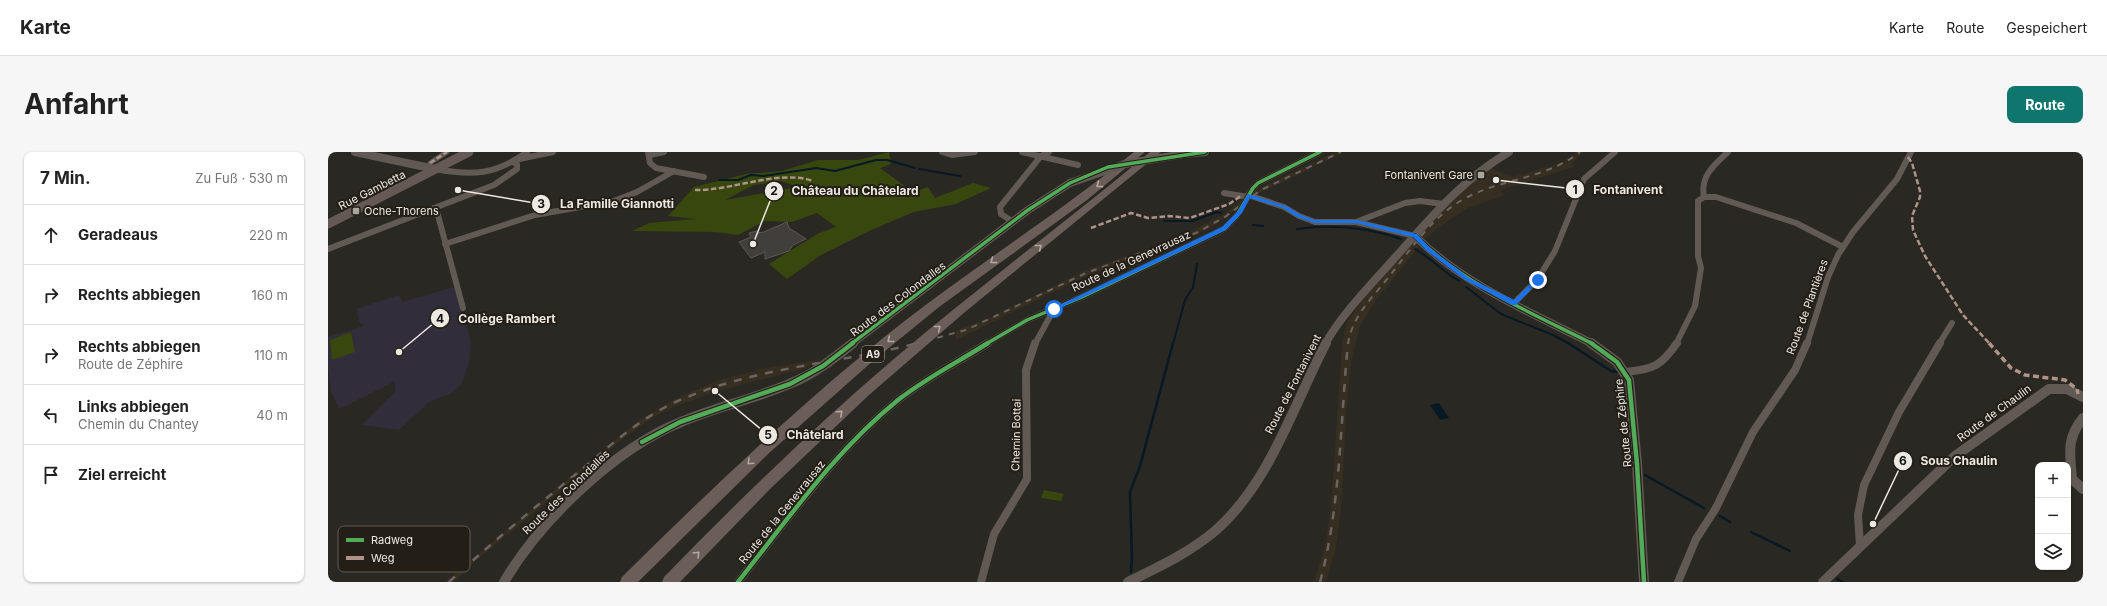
<!DOCTYPE html>
<html lang="de">
<meta charset="utf-8">
<style>
:root{--surface:#fff;--page:#f6f6f6;--text:#222;--muted:#767676;--line:#e0e0e0;--accent:#0f766e}
body{margin:0;font-family:Inter,sans-serif;background:var(--page);color:var(--text)}
.controls{position:absolute;right:12px;bottom:12px;display:grid;overflow:hidden;border-radius:8px;box-shadow:0 1px 3px #0004}
.controls button{width:36px;height:36px;display:grid;place-items:center;padding:0;border:0;border-bottom:1px solid var(--line);background:var(--surface);color:var(--text);font:20px sans-serif}
.stop{position:absolute;width:12px;height:12px;margin:-9px;border:3px solid #1a73e8;border-radius:50%;background:#fff}
.stop.end{background:#1a73e8;border-color:#fff;box-shadow:0 1px 4px #0008}
.list{margin:0;padding:0;list-style:none}
h2{display:flex;justify-content:space-between;align-items:center;height:52px;margin:0;padding:0 16px;font-size:17px}
h2 small{font-size:13px;font-weight:400;color:var(--muted)}
.list li{display:grid;grid-template-columns:26px 1fr auto;gap:12px;align-items:center;box-sizing:border-box;height:60px;padding:0 16px;border-top:1px solid var(--line)}
.list b{display:block;font-size:15px;white-space:nowrap}
.list p{margin:0;font-size:13px;white-space:nowrap;color:var(--muted)}
.list em{font-size:13px;font-style:normal;color:var(--muted)}
.icon{flex:none;width:22px;height:22px;fill:none;stroke:currentColor;stroke-width:2;stroke-linecap:round;stroke-linejoin:round}
.map{position:relative;flex:none;width:1755px;height:430px;overflow:hidden;border-radius:8px}
header{display:flex;align-items:center;gap:24px;box-sizing:border-box;height:56px;padding:0 20px;background:var(--surface);border-bottom:1px solid var(--line)}
header strong{font-size:19px}
nav{display:flex;gap:22px;margin-inline-start:auto;font-size:14px}
.intro{display:flex;align-items:center;justify-content:space-between;box-sizing:border-box;height:96px;padding:0 24px}
h1{margin:0;font-size:28px}
.button{padding:10px 18px;border-radius:8px;background:var(--accent);color:#fff;font-size:14px;font-weight:700}
main{display:flex;gap:24px;padding:0 24px}
aside{flex:1;background:var(--surface);border-radius:8px;box-shadow:0 1px 3px #0004}
.map>svg:first-child{display:block}
</style>
<header>
<strong>Karte</strong>
<nav><a>Karte</a><a>Route</a><a>Gespeichert</a></nav>
</header>
<div class="intro"><h1>Anfahrt</h1><a class="button">Route</a></div>
<main>
<aside>
<h2>7 Min.<small>Zu Fuß · 530 m</small></h2>
<ul class="list">
<li><svg class="icon" aria-label="ahead" viewBox="0 0 24 24"><path d="M12 20V5M6 11l6-6 6 6"/></svg><div><b>Geradeaus</b></div><em>220 m</em></li>
<li><svg class="icon" aria-label="right" viewBox="0 0 24 24"><path d="M7 20v-9h11M14 6l5 5-5 5"/></svg><div><b>Rechts abbiegen</b></div><em>160 m</em></li>
<li><svg class="icon" aria-label="right" viewBox="0 0 24 24"><path d="M7 20v-9h11M14 6l5 5-5 5"/></svg><div><b>Rechts abbiegen</b><p>Route de Zéphire</p></div><em>110 m</em></li>
<li><svg class="icon" aria-label="left" viewBox="0 0 24 24"><path d="M17 20v-9H6M10 6l-5 5 5 5"/></svg><div><b>Links abbiegen</b><p>Chemin du Chantey</p></div><em>40 m</em></li>
<li><svg class="icon" aria-label="arrive" viewBox="0 0 24 24"><path d="M6 21V4h12l-3 4 3 4H6"/></svg><div><b>Ziel erreicht</b></div></li>
</ul>
</aside>
<div class="map">
<svg width="1755" height="430" viewBox="0 0 1755 430">
<rect width="100%" height="100%" fill="#2a2822"/>
<g fill="#362e20">
<polygon points="1008,0 1016,0 930,42 883,76 833,97 760,123 628,188 627,179 663,165 756,119 849,86 895,63 928,38"/>
<polygon points="1247,0 1255,0 1244,12 1247,15 1172,38 1177,43 1138,57 1118,70 1097,87 1049,147 1032,174 1024,206 1019,250 1013,357 1008,395 998,430 986,430 997,395 1003,356 1014,191 1018,172 1033,150 1117,55 1161,15 1184,25 1235,10 1245,4"/>
<polygon points="492,208 478,216 391,239 345,255 326,265 296,286 145,411 127,430 117,430 283,291 312,268 345,248 390,228 437,216"/>
</g>
<polygon fill="#322d3a" points="130,134 143,192 141,211 133,233 122,242 101,250 71,278 33,273 67,240 67,229 11,257 3,239 0,215 0,185 35,174 35,171 32,172 28,157 71,143 74,150"/>
<g fill="#37470e" fill-rule="evenodd">
<path d="M561,0L563,12L552,16L585,40L600,35L607,46L645,31L663,36L628,52L586,60L541,79L493,103L459,127L441,112L491,81L508,75L489,61L464,70L437,69L410,83L387,80L304,79L321,71L367,67L340,64L366,35L418,22L454,19L490,8H530ZM453,29L470,35L397,48L426,33Z"/>
<polygon points="23,180 27,200 4,208 2,188"/>
<polygon points="716,338 736,342 733,349 713,346"/>
</g>
<polygon fill="#061925" points="1111,251 1121,266 1112,268 1102,253"/>
<g fill="none" stroke-linecap="round" stroke-linejoin="round">
<g stroke="#061925" stroke-width="2">
<polyline points="591,17 632,24"/>
<polyline points="391,28 410,28 423,23 436,24 488,16 507,19 548,8 559,8 587,16"/>
<polyline points="836,69 864,69 889,60 893,61"/>
<polyline points="925,73 935,74"/>
<path d="M969,77C1004,72 1039,75 1073,87"/>
<path d="M1087,97C1103,106 1115,120 1131,129"/>
<polyline points="1138,135 1173,162 1225,183 1242,192"/>
<polyline points="845,192 857,148 865,135 869,112"/>
</g>
<g stroke="#061925" stroke-width="2.5">
<polyline points="1240,191 1283,219 1291,220"/>
<polyline points="1317,323 1376,356"/>
<polyline points="1392,364 1402,370"/>
<polyline points="1423,380 1462,399"/>
<polyline points="803,420 804,406 802,340 812,314 845,191"/>
<polyline points="1509,427 1515,430"/>
</g>
</g>
<polygon fill="#413f3b" stroke="#5b5854" points="459,70 461,76 478,87 465,93 461,99 437,107 437,100 423,106 411,90 423,85 421,81 429,79 430,81 436,80"/>
<g fill="none" stroke-linecap="round" stroke-linejoin="round">
<polyline stroke="#615954" stroke-width="5" points="102,11 119,0"/>
<g stroke="#615954" stroke-width="6">
<polyline points="320,0 322,11 328,16 376,25"/>
<polyline points="614,0 624,3 647,0"/>
<polyline points="694,0 750,13"/>
<polyline points="322,3 336,0"/>
<polyline points="191,7 225,0"/>
<path d="M107,17C145,24 167,23 199,0"/>
<polyline points="896,41 920,45"/>
<polyline points="920,43 956,55 971,64 987,70 1028,70 1087,84"/>
<path d="M1376,45C1372,24 1386,13 1400,0"/>
<polyline points="108,56 135,156"/>
<polyline points="685,70 673,62 672,55 713,4 721,0"/>
<polyline points="1028,70 1077,51 1092,49 1116,52"/>
<polyline points="117,92 207,63 286,49 309,40 346,19"/>
<polyline points="0,97 166,33 189,17 189,12 184,10"/>
<polyline points="1186,151 1209,128 1227,99 1256,27 1287,0"/>
<polyline points="658,192 699,168 754,145 896,77 908,65 925,36 930,31 992,0"/>
<polyline points="707,192 726,157"/>
<polyline points="1348,192 1367,154 1373,116 1370,104 1370,49 1376,45 1388,45 1468,71 1515,95"/>
<polyline points="1479,192 1500,125 1510,103 1525,80 1569,27 1583,0"/>
<polyline points="1611,192 1624,171"/>
</g>
<g stroke="#615954" stroke-width="8">
<path d="M1298,220C1326,217 1333,214 1349,191"/>
<polyline points="1532,394 1530,363 1536,333 1571,260 1612,191"/>
<path d="M410,430C460,367 507,299 570,248C598,226 630,210 660,191"/>
<polyline points="653,430 666,382 699,327 698,218 707,191"/>
<polyline points="1350,430 1368,387 1388,356 1425,280 1467,218 1479,191"/>
</g>
<g stroke="#615954" stroke-width="8">
<polyline points="27,0 107,17"/>
<polyline points="855,2 877,0"/>
<path d="M1087,84C1136,133 1204,161 1265,192"/>
<polyline points="523,192 700,58 742,31"/>
<path d="M997,192C1015,161 1040,136 1064,109C1100,69 1133,28 1181,0"/>
</g>
<g stroke="#615954" stroke-width="10">
<polyline points="1263,191 1289,210 1301,228 1309,312 1316,430"/>
<path d="M1755,266C1738,287 1742,302 1744,327L1755,337"/>
<path d="M176,430C212,369 286,297 353,270C388,255 426,247 461,232C485,223 505,207 525,191"/>
<path d="M800,430C830,415 861,401 887,379C942,331 965,254 998,191"/>
<polyline points="1495,430 1627,304 1721,237 1739,237 1755,245"/>
</g>
<polyline stroke="#665955" stroke-width="9" points="0,72 141,0"/>
<g fill="#6b5d57" fill-rule="evenodd">
<path d="M806,0H817L759,48L611,155L546,208L440,302L310,430H292L294,425C384,336 475,249 574,171C650,112 731,61 806,0Z"/>
<path d="M822,0H833L637,160L541,243L442,337L352,430H334L336,425C410,349 486,275 567,206C650,135 738,70 822,0Z"/>
</g>
<g stroke="#6b6562" stroke-width="2" stroke-dasharray="6 6" stroke-linecap="butt">
<polyline points="586,192 638,178 758,121 868,81 897,65 933,38 1013,0"/>
<path d="M1020,192C1024,165 1043,147 1060,126C1084,96 1108,58 1146,42C1181,26 1221,25 1252,0"/>
</g>
<g stroke="#6b6562" stroke-width="2.5" stroke-dasharray="8 8" stroke-linecap="butt">
<path d="M121,430C162,392 205,357 248,322C282,294 316,262 357,246C431,215 513,211 590,191"/>
<path d="M992,430C1013,352 1012,272 1020,191"/>
</g>
<polyline stroke="#615954" stroke-width="8" points="742,31 797,12 855,2"/>
<g stroke="#af9288" stroke-width="2.5" stroke-dasharray="5.5 2.5" stroke-linecap="butt">
<polyline points="1580,5 1584,11 1592,39 1592,45 1584,64 1585,78 1597,104 1635,163 1662,192"/>
<polyline points="102,11 119,0"/>
<path d="M367,38C404,39 450,17 485,29"/>
<polyline points="763,76 803,61 820,66 841,64 862,66 901,52 913,44"/>
</g>
<polyline stroke="#af9288" stroke-width="3.5" stroke-dasharray="6 3.5" stroke-linecap="butt" points="1661,191 1683,216 1697,223 1737,228 1749,237 1750,242"/>
<defs>
<g id="cycleway-far1">
<path d="M1087,84C1136,133 1204,161 1265,192"/>
<polyline points="523,192 700,58 742,31 780,15 877,0"/>
<polyline points="658,192 699,168 754,145 896,77 908,65 925,36 930,31 992,0"/>
</g>
<g id="cycleway">
<polyline points="1263,191 1289,210 1301,228 1309,312 1316,430"/>
<polyline points="314,290 352,270 462,232 495,214 525,191"/>
<path d="M410,430C460,367 507,299 570,248C598,226 630,210 660,191"/>
</g>
</defs>
<use href="#cycleway-far1" stroke="#241f16" stroke-width="5.5"/>
<use href="#cycleway" stroke="#241f16" stroke-width="7"/>
<use href="#cycleway-far1" stroke="#51ab58" stroke-width="3.5"/>
<use href="#cycleway" stroke="#51ab58" stroke-width="4.5"/>
</g>
<defs><path id="oneway-chevron" d="M-2-3.5L2.5 0L-2 3.5" fill="none" stroke-width="1.6" stroke-linecap="round" stroke-linejoin="round"/></defs>
<g stroke="#b2a9a3">
<use href="#oneway-chevron" transform="translate(771 33) rotate(143)"/>
<use href="#oneway-chevron" transform="translate(711 95) rotate(-38)"/>
<use href="#oneway-chevron" transform="translate(665 109) rotate(144)"/>
<use href="#oneway-chevron" transform="translate(610 176) rotate(-39)"/>
<use href="#oneway-chevron" transform="translate(562 188) rotate(141)"/>
<use href="#oneway-chevron" transform="translate(512 261) rotate(-42)"/>
<use href="#oneway-chevron" transform="translate(422 310) rotate(137)"/>
<use href="#oneway-chevron" transform="translate(369 402) rotate(-46)"/>
</g>
<polygon fill="#1a73e8" points="920,42 958,54 973,63 987,68 1028,68 1089,82 1103,97 1141,126 1186,148 1207,127 1212,128 1188,153 1184,153 1137,128 1099,99 1085,85 1028,71 987,71 969,65 955,56 922,46 914,61 898,78 728,158 723,157 894,75 910,59"/>
<g fill="#a8a59f" stroke="#241f16" stroke-width="1.5">
<rect x="1149" y="19" width="8" height="8" rx="2"/>
<rect x="24" y="55" width="8" height="8" rx="2"/>
</g>
<g text-anchor="middle" dominant-baseline="central" stroke-width="4" stroke-linejoin="round" paint-order="stroke">
<rect fill="#241f16" stroke="#b0aca5" stroke-width="1" x="534" y="194" width="22" height="16" rx="3"/>
<g font-size="10" font-weight="bold" fill="#ece8e2">
<text x="545" y="202">A9</text>
</g>
<g font-size="11" fill="#ece8e2" stroke="#241f16" text-anchor="end">
<text x="1145" y="23">Fontanivent Gare</text>
<text x="36" y="59" text-anchor="start">Oche-Thorens</text>
</g>
<g font-size="11" fill="#ece8e2" stroke="#241f16">
<text transform="translate(44 38) rotate(-27)">Rue Gambetta</text>
<text transform="translate(803 109) rotate(-25)">Route de la Genevrausaz</text>
<text transform="translate(570 147) rotate(-37)">Route des Colondalles</text>
<text transform="translate(1479 155) rotate(-70)">Route de Plantières</text>
<text transform="translate(965 232) rotate(-63)">Route de Fontanivent</text>
<text transform="translate(1666 261) rotate(-36)">Route de Chaulin</text>
<text transform="translate(1295 271) rotate(-96)">Route de Zéphire</text>
<text transform="translate(688 283) rotate(-89)">Chemin Bottai</text>
<text transform="translate(238 340) rotate(-44)">Route des Colondalles</text>
<text transform="translate(454 360) rotate(-51)">Route de la Genevrausaz</text>
</g>
</g>
<rect x="10" y="374" width="132" height="46" rx="6" fill="#241f16" stroke="#605b53" stroke-width="1"/>
<rect x="18" y="386" width="18" height="4" fill="#51ab58"/>
<rect x="18" y="404" width="18" height="4" fill="#af9288"/>
<g font-size="11" fill="#ece8e2">
<text x="43" y="392">Radweg</text>
<text x="43" y="410">Weg</text>
</g>
<path fill="none" stroke="#ece8e2" stroke-width="1.5" d="M1168 28L1247 37M425 92L446 39M130 38L213 52M71 200L112 166M387 239L440 283M1545 372L1575 309"/>
<g fill="#ece8e2" stroke="#241f16" stroke-width="1.5">
<circle cx="1168" cy="28" r="4"/>
<circle cx="425" cy="92" r="4"/>
<circle cx="130" cy="38" r="4"/>
<circle cx="71" cy="200" r="4"/>
<circle cx="387" cy="239" r="4"/>
<circle cx="1545" cy="372" r="4"/>
<circle cx="1247" cy="37" r="10"/>
<circle cx="446" cy="39" r="10"/>
<circle cx="213" cy="52" r="10"/>
<circle cx="112" cy="166" r="10"/>
<circle cx="440" cy="283" r="10"/>
<circle cx="1575" cy="309" r="10"/>
</g>
<g font-size="12" text-anchor="middle" font-weight="bold" fill="#111">
<text x="1247" y="42">1</text>
<text x="446" y="43">2</text>
<text x="213" y="56">3</text>
<text x="112" y="171">4</text>
<text x="440" y="287">5</text>
<text x="1575" y="313">6</text>
</g>
<g font-size="12" text-anchor="middle" font-weight="bold" fill="#ece8e2" stroke="#241f16" stroke-width="4" stroke-linejoin="round" paint-order="stroke">
<text x="1300" y="42">Fontanivent</text>
<text x="527" y="43">Château du Châtelard</text>
<text x="289" y="56">La Famille Giannotti</text>
<text x="179" y="171">Collège Rambert</text>
<text x="487" y="287">Châtelard</text>
<text x="1631" y="313">Sous Chaulin</text>
</g>
</svg>
<div class="controls">
<button>+</button>
<button>−</button>
<button><svg class="icon" aria-label="layers" viewBox="0 0 24 24"><path d="M12 4l9 5-9 5-9-5zM3 14l9 5 9-5"/></svg></button>
</div>
<div class="stop" style="left:726px;top:157px"></div>
<div class="stop end" style="left:1210px;top:128px"></div>
</div>
</main>
